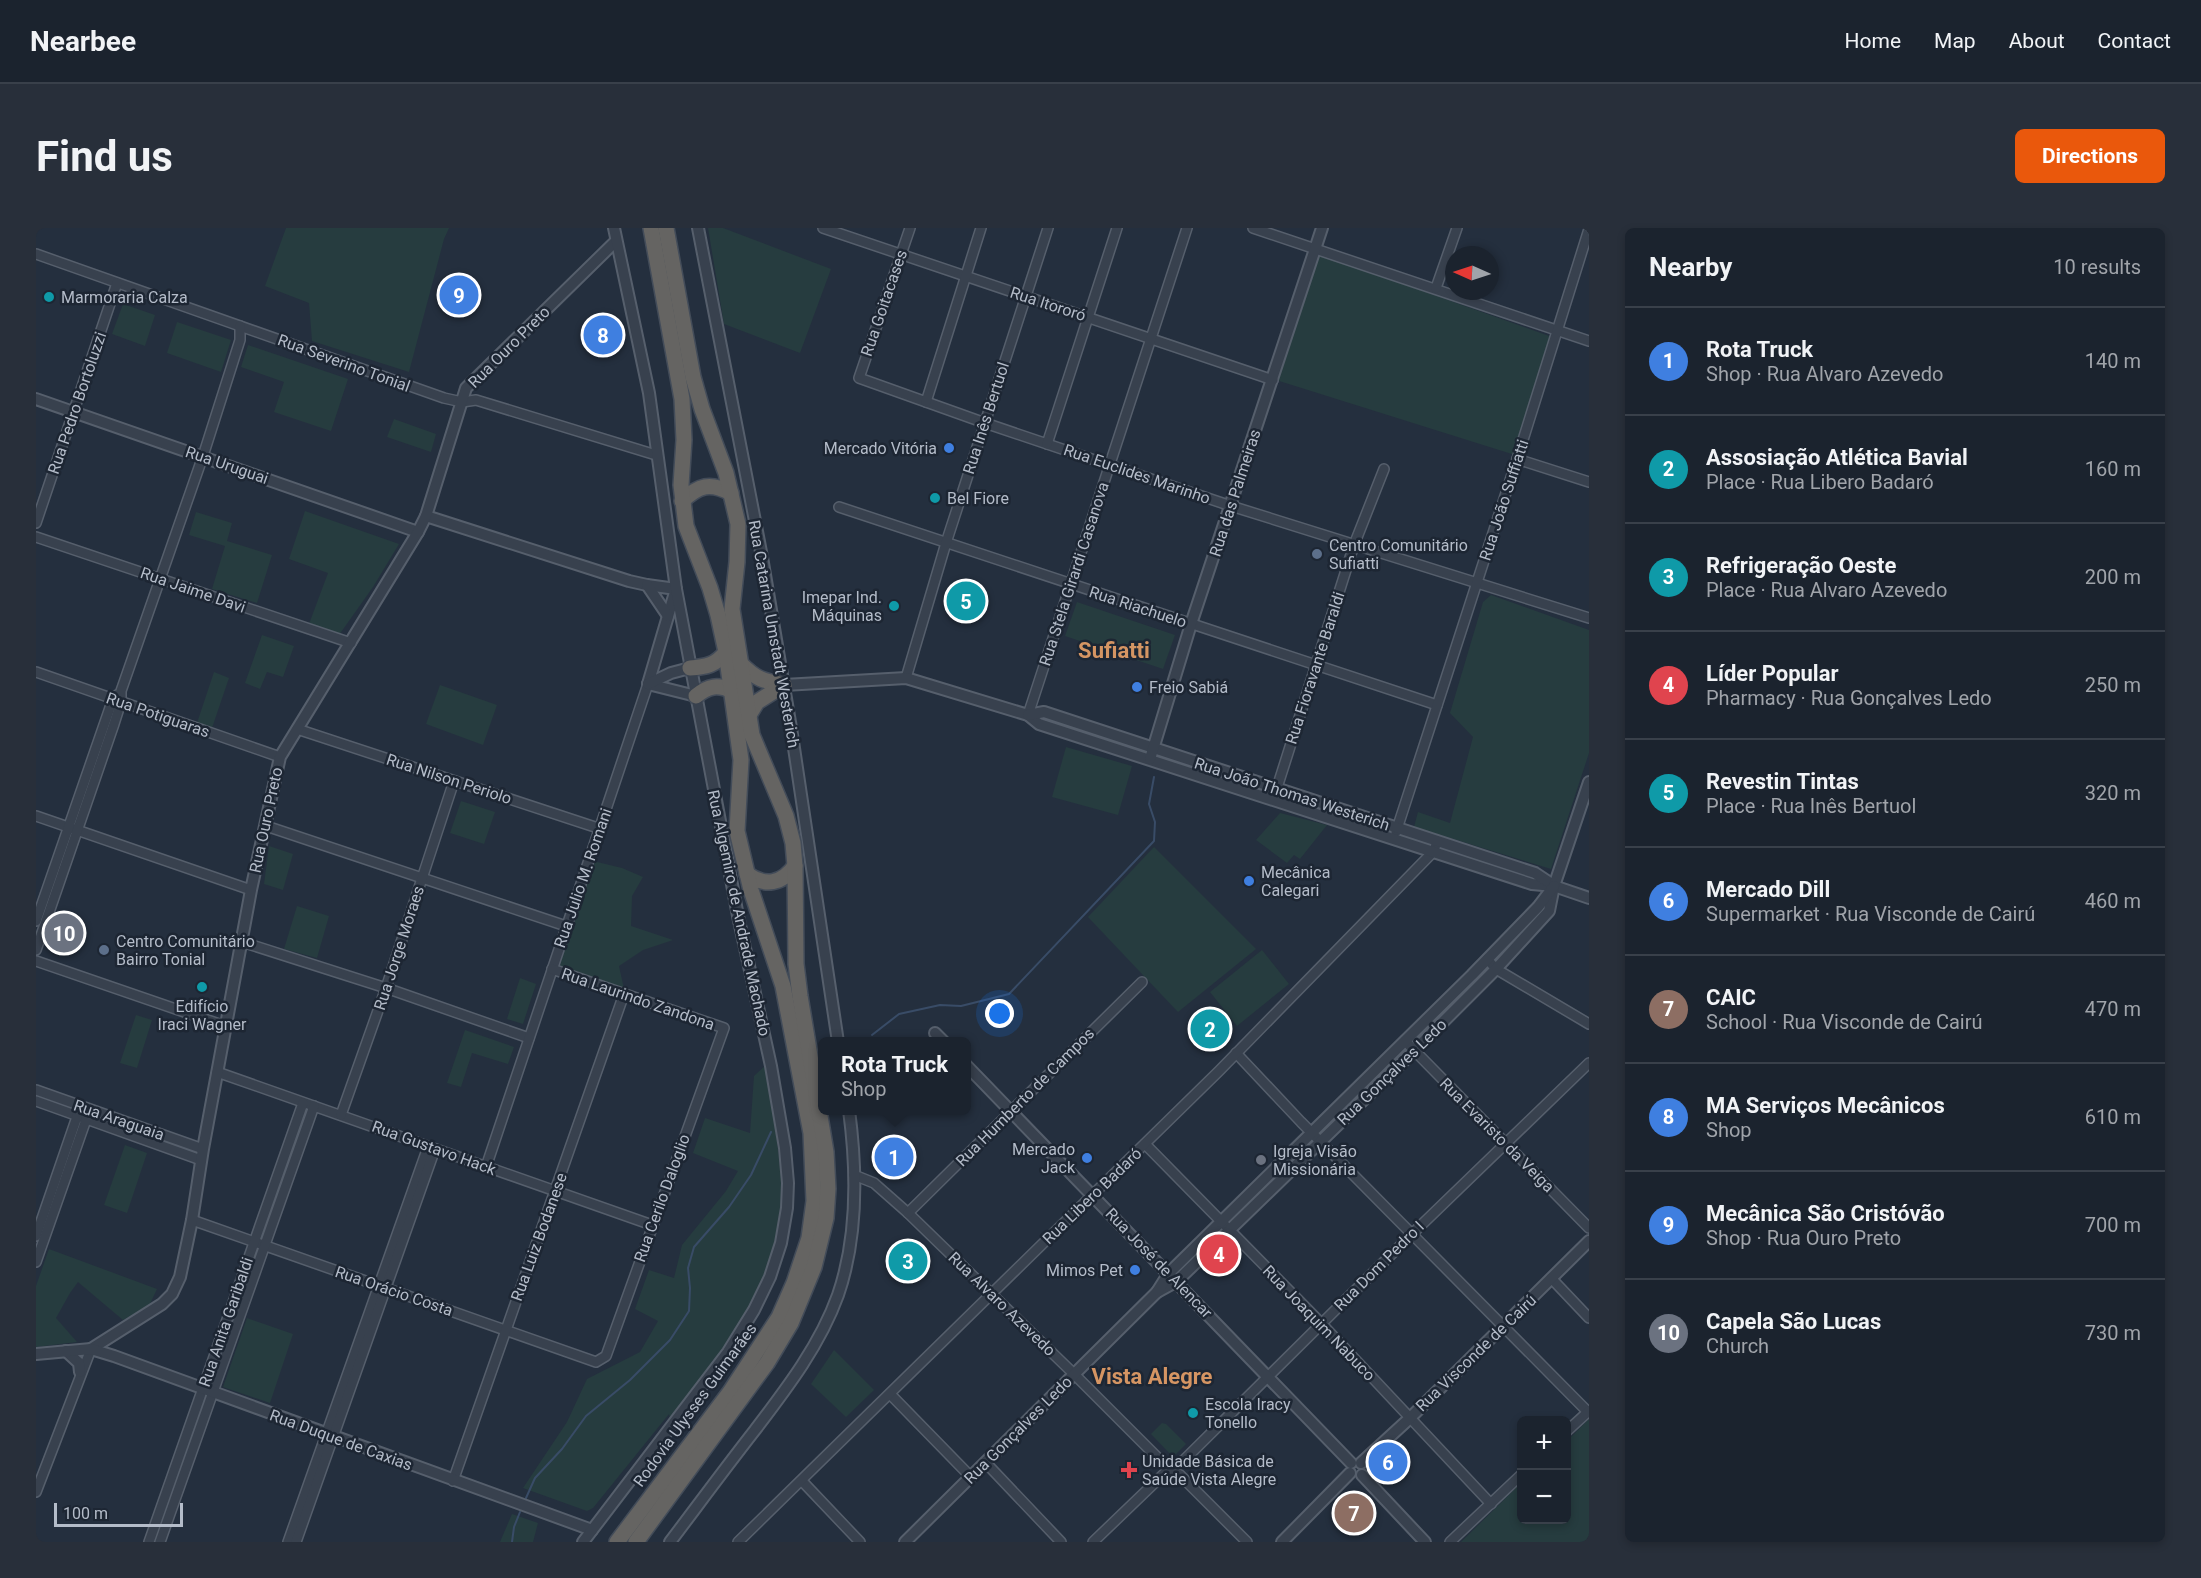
<!DOCTYPE html>
<meta charset="utf-8">
<style>
:root{--surface:#1b232e;--page:#282f3a;--text:#f1f3f6;--muted:#a0a4aa;--line:#39404a;--accent:#ea580c}
body{margin:0;font-family:Roboto,sans-serif;background:var(--page);color:var(--text)}
.controls{position:absolute;right:18px;bottom:18px;display:grid;overflow:hidden;border-radius:9px;box-shadow:0 3px 9px #0003}
.controls button{width:54px;height:54px;display:grid;place-items:center;padding:0;border:0;border-bottom:2px solid var(--line);background:var(--surface);color:var(--text);font:30px sans-serif}
.compass{position:absolute;left:1409px;top:18px;width:54px;height:54px;border-radius:50%;background:var(--surface);box-shadow:0 3px 9px #0003;rotate:273deg}
.scale{position:absolute;left:18px;bottom:15px;width:129px;box-sizing:border-box;padding-left:6px;border:3px solid #b4bcc9;border-top:0;font-size:16px;line-height:21px;white-space:nowrap;color:#b4bcc9;-webkit-text-stroke:4px #1d2633;paint-order:stroke}
.you{position:absolute;left:964px;top:786px;width:21px;height:21px;margin:-15px;border:4px solid #fff;border-radius:50%;background:#1a73e8;box-shadow:0 0 0 9px #1a73e833}
.badge{display:grid;place-items:center;width:39px;height:39px;border-radius:50%;background:var(--accent);color:#fff;font-size:20px;font-weight:700}
.pin{position:absolute;translate:-50% -50%;border:3px solid #fff;box-shadow:0 2px 6px #0006}
.popup{position:absolute;left:782px;top:809px;width:153px;height:78px;box-sizing:border-box;display:grid;place-content:center;border-radius:9px;background:var(--surface);filter:drop-shadow(0 2px 4px #0005);font-size:20px;white-space:nowrap;color:var(--muted)}
.popup b{font-size:22px;color:var(--text)}
.popup::after{content:'';position:absolute;left:50%;top:100%;margin-left:-12px;border:12px solid transparent;border-top-color:var(--surface)}
.list{margin:0;padding:0;list-style:none}
h2{display:flex;justify-content:space-between;align-items:center;height:78px;margin:0;padding:0 24px;font-size:26px}
h2 small{font-size:20px;font-weight:400;color:var(--muted)}
.list li{display:grid;grid-template-columns:39px 1fr auto;gap:18px;align-items:center;box-sizing:border-box;height:108px;padding:0 24px;border-top:2px solid var(--line)}
.list b{display:block;font-size:22px;white-space:nowrap}
.list p{margin:0;font-size:20px;white-space:nowrap;color:var(--muted)}
.list em{font-size:20px;font-style:normal;color:var(--muted)}
.map{position:relative;flex:none;width:1553px;height:1314px;overflow:hidden;border-radius:9px}
header{display:flex;align-items:center;gap:36px;box-sizing:border-box;height:84px;padding:0 30px;background:var(--surface);border-bottom:2px solid var(--line)}
header strong{font-size:28px}
nav{display:flex;gap:33px;margin-inline-start:auto;font-size:21px}
.intro{display:flex;align-items:center;justify-content:space-between;box-sizing:border-box;height:144px;padding:0 36px}
h1{margin:0;font-size:42px}
.button{padding:15px 27px;border-radius:9px;background:var(--accent);color:#fff;font-size:21px;font-weight:700}
main{display:flex;gap:36px;padding:0 36px}
aside{flex:1;background:var(--surface);border-radius:9px;box-shadow:0 3px 9px #0003}
.map>svg:first-child{display:block}
</style>
<header>
<strong>Nearbee</strong>
<nav><a>Home</a><a>Map</a><a>About</a><a>Contact</a></nav>
</header>
<div class="intro"><h1>Find us</h1><a class="button">Directions</a></div>
<main>
<div class="map">
<svg width="1553" height="1314" viewBox="0 0 1553 1314">
<rect width="100%" height="100%" fill="#242f3e"/>
<g fill="#263c3f">
<polygon points="250,0 413,0 408,11 373,144 276,113 273,75 229,58"/>
<polygon points="672,0 687,0 795,41 764,125 688,96"/>
<polygon points="1280,25 1516,109 1479,227 1240,152"/>
<polygon points="87,76 119,87 109,118 76,106"/>
<polygon points="141,94 195,112 185,144 131,125"/>
<polygon points="212,117 312,151 295,203 238,184 248,154 205,139"/>
<polygon points="358,191 400,206 395,224 351,209"/>
<polygon points="269,283 363,316 337,359 303,407 273,396 292,345 253,331"/>
<polygon points="160,284 196,295 191,313 236,327 221,375 176,361 189,318 153,307"/>
<polygon points="1455,367 1553,402 1553,525 1515,641 1378,599 1382,584 1414,595 1437,509 1414,485 1447,374"/>
<polygon points="1041,374 1139,407 1127,441 1029,408"/>
<polygon points="226,407 258,418 247,449 231,444 224,461 209,455"/>
<polygon points="178,444 193,450 176,500 161,495"/>
<polygon points="404,457 461,477 447,517 390,496"/>
<polygon points="1030,519 1096,538 1082,587 1016,569"/>
<polygon points="425,573 459,584 448,616 414,605"/>
<polygon points="1244,585 1291,597 1264,631 1258,627 1251,635 1220,612"/>
<polygon points="233,618 257,626 247,662 228,656"/>
<polygon points="1118,619 1220,721 1142,784 1052,689"/>
<polygon points="557,633 586,640 607,649 596,668 595,698 637,712 607,722 583,738 588,761 522,740"/>
<polygon points="261,678 293,688 281,730 248,721"/>
<polygon points="1226,722 1253,756 1201,798 1174,764"/>
<polygon points="484,750 500,756 487,796 471,791"/>
<polygon points="100,787 116,792 101,840 84,835"/>
<polygon points="429,802 478,819 472,836 436,825 425,859 411,855"/>
<polygon points="731,836 747,959 744,1015 717,1082 636,1196 633,1186 557,1280 551,1283 487,1260 531,1194 551,1151 604,1124 622,1093 599,1081 613,1042 638,1050 646,1017 690,963 702,943 657,925 669,890 714,905 718,848"/>
<polygon points="89,917 111,925 91,985 68,977"/>
<polygon points="13,1021 121,1061 113,1078 87,1092 42,1054 34,1065 20,1090 41,1114 0,1119 0,1058"/>
<polygon points="211,1090 257,1106 234,1175 187,1159"/>
<polygon points="798,1122 838,1162 810,1189 775,1156"/>
<polygon points="1553,1191 1553,1314 1425,1314 1485,1255 1486,1292 1530,1292 1531,1213"/>
<polygon points="1126,1195 1130,1196 1150,1216 1137,1229 1115,1206"/>
<polygon points="476,1286 502,1295 497,1314 464,1314"/>
</g>
<g fill="none" stroke-linecap="round" stroke-linejoin="round">
<g stroke="#394c67" stroke-width="2">
<polyline points="836,807 863,786 904,777 925,778 973,766 1118,613 1119,594 1113,576 1118,549"/>
<polyline points="490,1270 499,1250 526,1221 550,1188 594,1152 634,1112 653,1083 654,1060 652,1040 658,1019 693,979 715,947 735,904"/>
<polyline points="476,1314 478,1299 484,1284"/>
</g>
<defs>
<g id="minor">
<polyline points="787,0 1237,152"/>
<polyline points="874,0 823,150 949,195 1195,278 1553,390"/>
<polyline points="1217,0 1553,113"/>
<polyline points="0,26 408,170 426,174 440,172 620,227"/>
<polyline points="1400,60 1421,0"/>
<polyline points="890,174 945,0"/>
<polyline points="1011,216 1081,0"/>
<polyline points="1481,231 1553,254"/>
<polyline points="803,279 1401,477"/>
<polyline points="0,295 81,55"/>
<polyline points="0,309 315,415"/>
<polyline points="0,444 244,529"/>
<polyline points="870,450 910,315 1012,0"/>
<polyline points="992,487 1151,0"/>
<polyline points="261,501 565,601"/>
<polyline points="1239,566 1318,317 1348,241"/>
<polyline points="0,588 215,662"/>
<polyline points="230,598 530,698"/>
<polyline points="1360,604 1481,231 1553,1"/>
<polyline points="0,693 77,471 81,467"/>
<polyline points="206,714 350,760 493,810"/>
<polyline points="0,722 78,496 85,474 85,463 167,228 204,112 204,98"/>
<polyline points="1451,731 1460,741 1553,796"/>
<polyline points="0,733 189,798"/>
<polyline points="1369,813 1553,1000"/>
<polyline points="1200,825 1265,894 1552,1184"/>
<polyline points="181,844 616,997"/>
<polyline points="0,862 167,921"/>
<polyline points="0,873 165,932"/>
<polyline points="305,887 350,760 418,553"/>
<polyline points="1109,916 1285,1095 1455,1276"/>
<polyline points="450,939 612,456"/>
<polyline points="818,947 838,955 872,985 1038,1146 1133,1241 1144,1247 1211,1314"/>
<polyline points="872,985 1106,754"/>
<polyline points="156,992 560,1134 570,1128 688,800 516,741"/>
<polyline points="0,1008 43,883"/>
<polyline points="0,1034 52,886"/>
<polyline points="1515,1050 1553,1090"/>
<polyline points="854,1166 935,1249"/>
<polyline points="1530,1204 1553,1183"/>
<polyline points="950,1235 1025,1314"/>
<polyline points="417,1253 588,766"/>
<polyline points="766,1253 824,1314"/>
<polyline points="0,1264 55,1121"/>
<polyline points="113,1314 267,875"/>
<polyline points="124,1314 278,878"/>
<polyline points="252,1314 392,919"/>
<polyline points="260,1314 399,921"/>
<polyline points="702,1314 1183,843 1398,623 1401,613"/>
<polyline points="1057,1314 1133,1241 1148,1232 1376,1006 1553,835"/>
<polyline points="1414,1314 1486,1246"/>
</g>
<g id="tertiary">
<polyline points="662,0 726,329 755,500 802,814"/>
<polyline points="0,171 382,304"/>
<polyline points="390,288 593,353 611,357 640,361 612,456"/>
<polyline points="611,357 632,388"/>
<polyline points="612,456 660,468"/>
<polyline points="612,456 635,445 654,440"/>
<polyline points="748,457 870,450 992,487 1003,496 1496,656 1518,658 1553,670"/>
<polyline points="992,487 1008,484 1499,645 1517,657"/>
<polyline points="1114,531 1155,396 1286,0"/>
<polyline points="899,805 908,814"/>
<polyline points="930,837 1315,1235"/>
<polyline points="1121,1064 1141,1053 1378,823 1460,741 1513,683 1518,658 1553,554"/>
<polyline points="55,1121 126,1076 136,1066 144,1049 156,992 167,921 215,662 244,529 382,304 390,288 430,160 580,13"/>
<polyline points="30,1123 43,1135 44,1144"/>
<polyline points="0,1126 55,1121 78,1128 556,1302"/>
<polyline points="1325,1235 1374,1190 1553,1013"/>
<polyline points="1326,1247 1389,1314"/>
<polyline points="547,1314 692,1124 718,1082 734,1049 745,1015 751,980 752,955 749,920 735,838 702,688 640,361 613,165 578,0"/>
<path d="M634,1314C662,1277 690,1239 719,1202C751,1160 784,1117 802,1067C822,1009 821,942 813,882"/>
<polyline points="869,1314 1121,1064 1133,1045 1436,747 1502,679 1518,658"/>
<polyline points="1246,1314 1314,1245"/>
</g>
<g id="trunk">
<path d="M646,273C663,257 674,254 695,265"/>
<path d="M705,436C720,451 727,453 748,457"/>
<path d="M654,440C670,439 680,437 690,424"/>
<path d="M660,468C672,458 682,456 696,463"/>
<polyline points="713,487 721,474 748,457"/>
<path d="M711,646C729,659 746,656 759,638"/>
<polyline points="581,1314 694,1164 743,1089 758,1055 773,1010 778,973 775,905 747,758 715,662 701,603 705,532 690,424 682,387 674,360 650,298 645,257 648,212 646,171 615,0"/>
<polyline points="600,1314 731,1135 755,1095 778,1039 790,990 792,961 790,924 764,768 760,736 759,638 757,615 750,588 716,507 696,381 701,334 702,296 690,245 666,181 657,149 630,0"/>
</g>
</defs>
<use href="#minor" stroke="#565f6c" stroke-width="12"/>
<use href="#tertiary" stroke="#565f6c" stroke-width="14"/>
<use href="#trunk" stroke="#434c59" stroke-width="18"/>
<use href="#minor" stroke="#38414e" stroke-width="9"/>
<use href="#tertiary" stroke="#38414e" stroke-width="10"/>
<use href="#trunk" stroke="#656462" stroke-width="15"/>
</g>
<g fill="#0f9aa8" stroke="#1d2633" stroke-width="2">
<circle cx="13" cy="69" r="6"/>
<circle cx="899" cy="270" r="6"/>
<circle cx="858" cy="378" r="6"/>
<circle cx="166" cy="759" r="6"/>
<circle cx="1157" cy="1185" r="6"/>
</g>
<g fill="#3f7fe0" stroke="#1d2633" stroke-width="2">
<circle cx="913" cy="220" r="6"/>
<circle cx="1101" cy="459" r="6"/>
<circle cx="1213" cy="653" r="6"/>
<circle cx="1051" cy="930" r="6"/>
<circle cx="1099" cy="1042" r="6"/>
</g>
<g fill="#5c6f8a" stroke="#1d2633" stroke-width="2">
<circle cx="1281" cy="326" r="6"/>
<circle cx="68" cy="722" r="6"/>
</g>
<circle fill="#6b7280" stroke="#1d2633" stroke-width="2" cx="1225" cy="932" r="6"/>
<path fill="#e0444e" stroke="#1d2633" stroke-width="2" d="M1090 1233h6v6h6v6h-6v6h-6v-6h-6v-6h6z"/>
<g text-anchor="middle" dominant-baseline="central" stroke-width="5" stroke-linejoin="round" paint-order="stroke">
<g font-size="16" fill="#b4bcc9" stroke="#1d2633" text-anchor="start">
<text x="25" y="69">Marmoraria Calza</text>
<text x="901" y="220" text-anchor="end">Mercado Vitória</text>
<text x="911" y="270">Bel Fiore</text>
<text x="1293" y="317">Centro Comunitário<tspan x="1293" dy="18">Sufiatti</tspan></text>
<text x="846" y="369" text-anchor="end">Imepar Ind.<tspan x="846" dy="18">Máquinas</tspan></text>
<text x="1113" y="459">Freio Sabiá</text>
<text x="1225" y="644">Mecânica<tspan x="1225" dy="18">Calegari</tspan></text>
<text x="80" y="713">Centro Comunitário<tspan x="80" dy="18">Bairro Tonial</tspan></text>
<text x="166" y="778" text-anchor="middle">Edifício<tspan x="166" dy="18">Iraci Wagner</tspan></text>
<text x="1039" y="921" text-anchor="end">Mercado<tspan x="1039" dy="18">Jack</tspan></text>
<text x="1237" y="923">Igreja Visão<tspan x="1237" dy="18">Missionária</tspan></text>
<text x="1087" y="1042" text-anchor="end">Mimos Pet</text>
<text x="1169" y="1176">Escola Iracy<tspan x="1169" dy="18">Tonello</tspan></text>
<text x="1106" y="1233">Unidade Básica de<tspan x="1106" dy="18">Saúde Vista Alegre</tspan></text>
</g>
<g font-size="16" fill="#b4bcc9" stroke="#1d2633">
<text transform="translate(848 75) rotate(-71)">Rua Goitacases</text>
<text transform="translate(1012 76) rotate(18)">Rua Itororó</text>
<text transform="translate(473 119) rotate(-45)">Rua Ouro Preto</text>
<text transform="translate(308 135) rotate(20)">Rua Severino Tonial</text>
<text transform="translate(41 175) rotate(-71)">Rua Pedro Bortoluzzi</text>
<text transform="translate(950 190) rotate(-72)">Rua Inês Bertuol</text>
<text transform="translate(191 237) rotate(19)">Rua Uruguai</text>
<text transform="translate(1101 246) rotate(19)">Rua Euclides Marinho</text>
<text transform="translate(1199 265) rotate(-72)">Rua das Palmeiras</text>
<text transform="translate(1468 272) rotate(-72)">Rua João Suffiatti</text>
<text transform="translate(1038 346) rotate(-72)">Rua Stela Girardi Casanova</text>
<text transform="translate(157 362) rotate(19)">Rua Jaime Davi</text>
<text transform="translate(1102 379) rotate(18)">Rua Riachuelo</text>
<text transform="translate(738 406) rotate(80)">Rua Catarina Umstadt Westerich</text>
<text transform="translate(1279 440) rotate(-72)">Rua Fioravante Baraldi</text>
<text transform="translate(122 487) rotate(19)">Rua Potiguaras</text>
<text transform="translate(413 551) rotate(18)">Rua Nilson Periolo</text>
<text transform="translate(1256 566) rotate(18)">Rua João Thomas Westerich</text>
<text transform="translate(230 592) rotate(-78)">Rua Ouro Preto</text>
<text transform="translate(547 650) rotate(-71)">Rua Julio M. Romani</text>
<text transform="translate(703 685) rotate(78)">Rua Algemiro de Andrade Machado</text>
<text transform="translate(363 720) rotate(-72)">Rua Jorge Moraes</text>
<text transform="translate(602 771) rotate(19)">Rua Laurindo Zandona</text>
<text transform="translate(1356 844) rotate(-44)">Rua Gonçalves Ledo</text>
<text transform="translate(989 869) rotate(-45)">Rua Humberto de Campos</text>
<text transform="translate(83 892) rotate(19)">Rua Araguaia</text>
<text transform="translate(1461 907) rotate(45)">Rua Evaristo da Veiga</text>
<text transform="translate(398 920) rotate(20)">Rua Gustavo Hack</text>
<text transform="translate(1056 968) rotate(-44)">Rua Libero Badaró</text>
<text transform="translate(626 970) rotate(-70)">Rua Cerilo Daloglio</text>
<text transform="translate(503 1009) rotate(-70)">Rua Luiz Bodanese</text>
<text transform="translate(1123 1035) rotate(46)">Rua José de Alencar</text>
<text transform="translate(1343 1038) rotate(-45)">Rua Dom Pedro I</text>
<text transform="translate(358 1063) rotate(19)">Rua Orácio Costa</text>
<text transform="translate(966 1076) rotate(44)">Rua Alvaro Azevedo</text>
<text transform="translate(190 1094) rotate(-71)">Rua Anita Garibaldi</text>
<text transform="translate(1283 1095) rotate(46)">Rua Joaquim Nabuco</text>
<text transform="translate(1440 1125) rotate(-44)">Rua Visconde de Cairú</text>
<text transform="translate(659 1177) rotate(-54)">Rodovia Ulysses Guimarães</text>
<text transform="translate(982 1202) rotate(-45)">Rua Gonçalves Ledo</text>
<text transform="translate(305 1212) rotate(20)">Rua Duque de Caxias</text>
</g>
<g font-size="22" font-weight="bold" fill="#d59563" stroke="#1d2633">
<text x="1078" y="422">Sufiatti</text>
<text x="1116" y="1148">Vista Alegre</text>
</g>
</g>
</svg>
<div class="controls">
<button>+</button>
<button>−</button>
</div>
<svg class="compass" viewBox="-18 -18 36 36"><path d="M0-13l5 13h-10z" fill="#e53935"/><path d="M0 13l5-13h-10z" fill="#a0a4aa"/></svg>
<div class="scale">100 m</div>
<div class="you"></div>
<div class="pin badge" style="left:858px;top:929px;background:#3f7fe0">1</div>
<div class="popup"><b>Rota Truck</b>Shop</div>
<div class="pin badge" style="left:1174px;top:801px;background:#0f9aa8">2</div>
<div class="pin badge" style="left:872px;top:1033px;background:#0f9aa8">3</div>
<div class="pin badge" style="left:1183px;top:1026px;background:#e0444e">4</div>
<div class="pin badge" style="left:930px;top:373px;background:#0f9aa8">5</div>
<div class="pin badge" style="left:1352px;top:1234px;background:#3f7fe0">6</div>
<div class="pin badge" style="left:1318px;top:1285px;background:#8d6e63">7</div>
<div class="pin badge" style="left:567px;top:107px;background:#3f7fe0">8</div>
<div class="pin badge" style="left:423px;top:67px;background:#3f7fe0">9</div>
<div class="pin badge" style="left:28px;top:705px;background:#6b7280">10</div>
</div>
<aside>
<h2>Nearby<small>10 results</small></h2>
<ul class="list">
<li><span class="badge" style="background:#3f7fe0">1</span><div><b>Rota Truck</b><p>Shop · Rua Alvaro Azevedo</p></div><em>140 m</em></li>
<li><span class="badge" style="background:#0f9aa8">2</span><div><b>Assosiação Atlética Bavial</b><p>Place · Rua Libero Badaró</p></div><em>160 m</em></li>
<li><span class="badge" style="background:#0f9aa8">3</span><div><b>Refrigeração Oeste</b><p>Place · Rua Alvaro Azevedo</p></div><em>200 m</em></li>
<li><span class="badge" style="background:#e0444e">4</span><div><b>Líder Popular</b><p>Pharmacy · Rua Gonçalves Ledo</p></div><em>250 m</em></li>
<li><span class="badge" style="background:#0f9aa8">5</span><div><b>Revestin Tintas</b><p>Place · Rua Inês Bertuol</p></div><em>320 m</em></li>
<li><span class="badge" style="background:#3f7fe0">6</span><div><b>Mercado Dill</b><p>Supermarket · Rua Visconde de Cairú</p></div><em>460 m</em></li>
<li><span class="badge" style="background:#8d6e63">7</span><div><b>CAIC</b><p>School · Rua Visconde de Cairú</p></div><em>470 m</em></li>
<li><span class="badge" style="background:#3f7fe0">8</span><div><b>MA Serviços Mecânicos</b><p>Shop</p></div><em>610 m</em></li>
<li><span class="badge" style="background:#3f7fe0">9</span><div><b>Mecânica São Cristóvão</b><p>Shop · Rua Ouro Preto</p></div><em>700 m</em></li>
<li><span class="badge" style="background:#6b7280">10</span><div><b>Capela São Lucas</b><p>Church</p></div><em>730 m</em></li>
</ul>
</aside>
</main>
